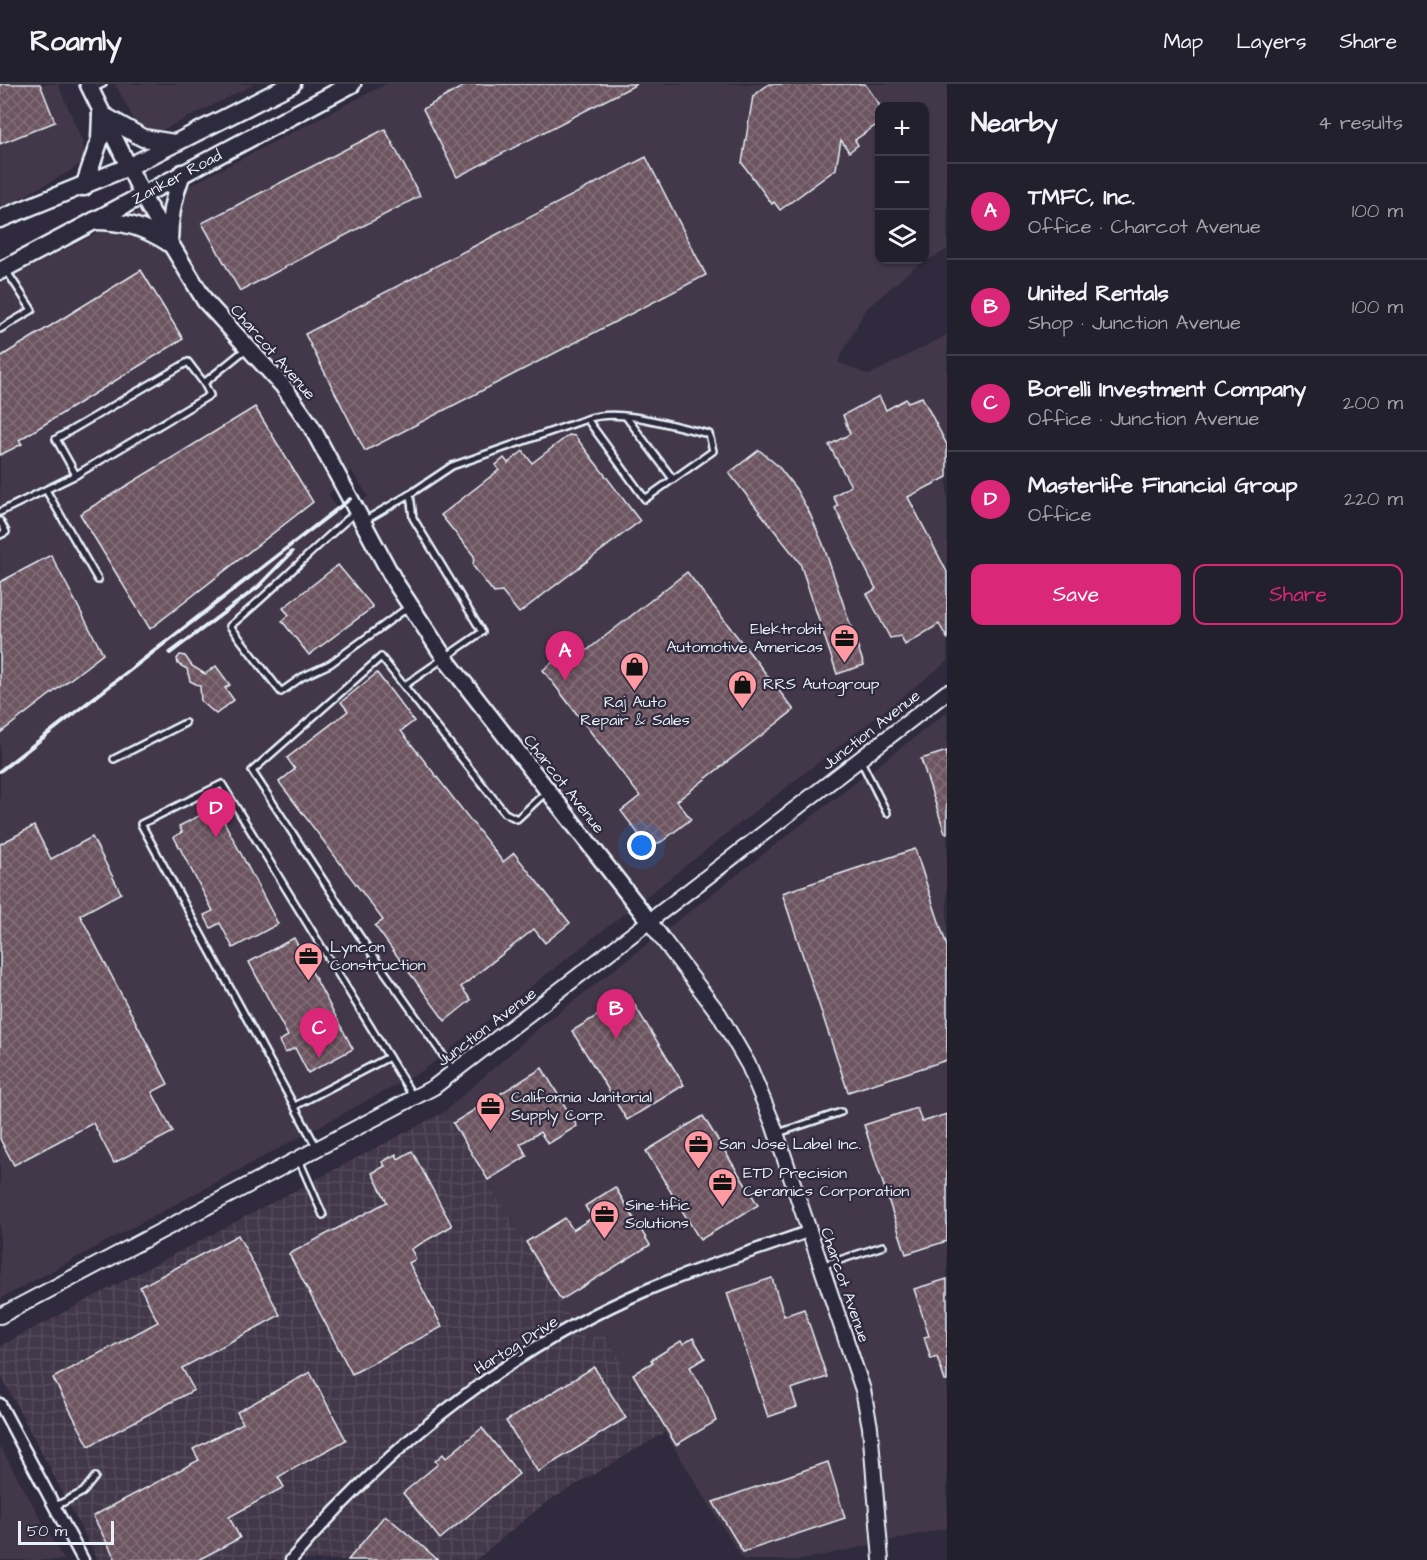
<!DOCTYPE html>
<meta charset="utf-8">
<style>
:root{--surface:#23202e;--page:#2f2d3a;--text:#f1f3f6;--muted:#a3a3aa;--line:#403e4a;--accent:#db2777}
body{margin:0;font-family:"Architects Daughter",sans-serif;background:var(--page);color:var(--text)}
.controls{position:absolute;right:18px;top:18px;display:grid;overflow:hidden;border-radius:12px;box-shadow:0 2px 4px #0004}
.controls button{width:54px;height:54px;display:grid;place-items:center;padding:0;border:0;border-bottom:2px solid var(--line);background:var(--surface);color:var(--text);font:30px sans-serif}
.scale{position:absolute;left:18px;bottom:15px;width:96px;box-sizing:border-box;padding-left:6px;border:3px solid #e8f1f8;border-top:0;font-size:16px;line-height:21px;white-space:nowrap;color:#e8f1f8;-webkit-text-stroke:4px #2f2a3d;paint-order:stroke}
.you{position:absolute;left:642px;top:762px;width:21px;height:21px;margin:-15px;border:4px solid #fff;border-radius:50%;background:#1a73e8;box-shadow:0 0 0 9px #1a73e833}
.badge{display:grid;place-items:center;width:39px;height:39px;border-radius:50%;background:var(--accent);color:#fff;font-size:20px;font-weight:700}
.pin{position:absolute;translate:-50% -50px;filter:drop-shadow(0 2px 3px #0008)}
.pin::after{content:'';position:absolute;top:32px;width:21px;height:18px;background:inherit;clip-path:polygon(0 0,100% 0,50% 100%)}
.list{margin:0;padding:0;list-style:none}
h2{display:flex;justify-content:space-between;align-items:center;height:78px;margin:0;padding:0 24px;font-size:26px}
h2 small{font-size:20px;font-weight:400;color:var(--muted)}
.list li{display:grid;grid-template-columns:39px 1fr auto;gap:18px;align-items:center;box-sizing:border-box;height:96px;padding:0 24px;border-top:2px solid var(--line)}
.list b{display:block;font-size:22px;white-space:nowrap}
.list p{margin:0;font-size:20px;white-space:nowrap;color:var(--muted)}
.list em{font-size:20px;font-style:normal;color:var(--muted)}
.actions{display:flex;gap:12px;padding:18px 24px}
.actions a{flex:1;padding:14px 0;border:2px solid var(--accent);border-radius:12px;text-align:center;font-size:21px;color:var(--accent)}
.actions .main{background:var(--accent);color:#fff}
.icon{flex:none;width:33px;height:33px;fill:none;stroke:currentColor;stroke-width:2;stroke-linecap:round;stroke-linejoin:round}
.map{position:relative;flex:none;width:947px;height:1476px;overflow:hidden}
header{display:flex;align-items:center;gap:36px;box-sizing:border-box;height:84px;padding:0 30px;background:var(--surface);border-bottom:2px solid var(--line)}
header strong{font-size:28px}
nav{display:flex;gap:33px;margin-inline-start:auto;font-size:21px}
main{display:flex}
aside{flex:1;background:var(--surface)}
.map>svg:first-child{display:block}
</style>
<header>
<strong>Roamly</strong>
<nav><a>Map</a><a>Layers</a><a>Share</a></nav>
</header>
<main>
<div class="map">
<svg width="947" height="1476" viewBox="0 0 947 1476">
<defs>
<pattern id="industrial-grid" width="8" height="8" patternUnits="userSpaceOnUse" patternTransform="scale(1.5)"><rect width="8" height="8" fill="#423748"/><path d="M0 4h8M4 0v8" fill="none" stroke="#544b5a"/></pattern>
<pattern id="building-cross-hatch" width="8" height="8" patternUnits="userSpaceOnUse" patternTransform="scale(1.5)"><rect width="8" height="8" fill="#6d5561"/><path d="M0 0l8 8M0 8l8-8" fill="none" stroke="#826e78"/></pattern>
</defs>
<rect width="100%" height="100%" fill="#2f2a3d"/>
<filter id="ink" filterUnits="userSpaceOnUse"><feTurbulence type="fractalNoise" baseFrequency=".0167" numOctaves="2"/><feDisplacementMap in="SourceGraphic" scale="12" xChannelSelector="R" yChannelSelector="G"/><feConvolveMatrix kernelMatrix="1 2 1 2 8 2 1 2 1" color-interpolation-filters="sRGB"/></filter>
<g filter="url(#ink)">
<g fill="#423748" fill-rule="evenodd">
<polygon points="0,0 58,0 83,59 84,69 80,80 69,88 0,125"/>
<polygon points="115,0 255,0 167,44 156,47 145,45 134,36"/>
<path d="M386,0H947V166L915,183L865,226L838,278L869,291L947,251V578L424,986L0,1215V199ZM880,22H924V176H880ZM351,386L368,412L341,435L329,410Z"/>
<polygon points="947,628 947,1444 802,1476 743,1476 604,1249 586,1257 444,1028 540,943"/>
<polygon points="0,1362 64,1476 0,1476"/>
</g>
<polygon fill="url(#industrial-grid)" points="444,1028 586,1257 603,1248 666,1348 545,1419 476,1476 98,1476 0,1290 0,1262"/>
<g fill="url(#building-cross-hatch)" stroke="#e8f1f8" stroke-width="1.5">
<polygon points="0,0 40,0 55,38 0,60"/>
<polygon points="467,0 637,0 457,93 423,25"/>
<polygon points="769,0 865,0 879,20 879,39 855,56 858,61 849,68 841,56 836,85 780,126 774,118 772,120 742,79 753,12"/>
<polygon points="385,45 420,112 240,207 202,139"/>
<polygon points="646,73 706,191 365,367 305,250"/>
<polygon points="141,186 183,255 19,356 22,360 0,371 0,273"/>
<polygon points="879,312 886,326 906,315 908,318 922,313 947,361 947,393 908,413 947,488 947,554 939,540 905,561 901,552 890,554 867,510 876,505 835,424 838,422 833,412 851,402 829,361 850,350 843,331"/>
<polygon points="255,323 313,418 150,545 80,430"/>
<polygon points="569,351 575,352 640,437 519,529 502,508 494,509 473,482 474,472 441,431 499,386 496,381 504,374 508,379 523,367 532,379"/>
<polygon points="759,366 778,382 796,405 810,430 823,460 864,581 837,590 800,479 729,389"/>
<polygon points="51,471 103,570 0,649 0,498"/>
<polygon points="338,481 373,523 309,571 282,537 289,531 283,524"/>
<polygon points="687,488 794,626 677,717 691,735 661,758 652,761 643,756 621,727 640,712 543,586 564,569 571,579"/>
<polygon points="180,571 185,572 192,582 205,590 216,582 230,601 225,604 234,616 216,630 201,617 200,602 190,597 187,585 178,580 177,575"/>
<polygon points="377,589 414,637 401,647 503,778 514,769 570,839 545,859 534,845 461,903 471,916 445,937 375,842 383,836 279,698 295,685 287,674 348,627 341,618"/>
<polygon points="947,667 947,749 945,749 921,675"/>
<polygon points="219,728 278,840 233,864 220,839 211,844 204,831 213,827 174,753 182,748 179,742 203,730 205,736"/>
<polygon points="34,742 51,775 92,753 121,809 80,831 168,1000 152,1008 173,1048 114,1079 93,1039 14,1081 0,1055 0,760"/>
<polygon points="915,765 947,862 947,976 848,1008 782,809"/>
<polygon points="294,854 353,965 308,989 295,964 285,969 279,957 288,952 249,878"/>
<polygon points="629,912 684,1001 627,1036 572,947"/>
<polygon points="542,984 577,1042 548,1060 540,1048 520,1060 527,1072 488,1096 453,1039"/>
<polygon points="917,1024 922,1038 947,1030 947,1157 906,1170 864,1041"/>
<polygon points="703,1032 758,1121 700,1156 646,1067"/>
<polygon points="412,1067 452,1142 411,1165 416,1175 409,1179 442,1243 352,1290 289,1170 387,1118 372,1089 385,1082 382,1078 396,1070 398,1075"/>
<polygon points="615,1103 650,1161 561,1216 526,1158 565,1134 573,1146 592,1134 585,1122"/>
<polygon points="238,1151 280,1231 182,1284 194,1306 89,1362 53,1294 158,1238 140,1203"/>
<polygon points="772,1194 784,1232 804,1225 827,1293 791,1305 797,1323 768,1333 727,1209"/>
<polygon points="947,1195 947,1297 945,1297 937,1273 931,1275 924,1253 929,1252 914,1205"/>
<polygon points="693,1254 705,1274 690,1283 707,1312 716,1337 676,1361 633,1290 653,1278 651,1276 681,1257 683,1260"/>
<polygon points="594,1283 626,1334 538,1388 506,1337"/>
<polygon points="310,1288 346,1356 278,1393 284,1403 229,1433 240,1454 198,1476 116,1476 93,1432 199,1376 193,1365 243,1339 237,1328"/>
<polygon points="482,1344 519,1390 440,1455 403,1409 438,1380 435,1377 443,1370 446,1374"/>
<polygon points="828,1378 845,1434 743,1468 713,1418"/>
<polygon points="385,1431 422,1462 438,1476 348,1476"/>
</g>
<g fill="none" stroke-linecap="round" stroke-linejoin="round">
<defs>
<g id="service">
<polyline points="92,5 103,0"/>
<polyline points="0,245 32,226 6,186"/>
<polyline points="627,334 673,395"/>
<polyline points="76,391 210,311 204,299"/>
<polyline points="46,406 98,496"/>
<polyline points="0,428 76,391 56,355 188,278 204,299 246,265"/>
<path d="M356,428C312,465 274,506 230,542L281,608L302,593L330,580L410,522"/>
<polyline points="0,437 6,448 0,451"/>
<polyline points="364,437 410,410"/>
<path d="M405,601L482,548L413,434L410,410L452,382L587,335C620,323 676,343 709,350L713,367L645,415L587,335"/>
<polyline points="114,675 185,639"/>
<polyline points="861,677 887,729"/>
<polyline points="454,987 361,854 252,687 381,573 505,729 517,735 546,708"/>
<polyline points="295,1022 389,973"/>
<polyline points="778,1049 841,1028"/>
<polyline points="317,1064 141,740 222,700 414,1014"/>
<polyline points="299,1076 323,1131"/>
<polyline points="821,1182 883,1162"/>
<polyline points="54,1423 83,1408 95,1393"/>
</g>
<g id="minor">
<polyline points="0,1320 83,1476"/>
<path d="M291,1476C389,1361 509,1265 649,1205C701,1183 755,1167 807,1148"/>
</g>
<g id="tertiary">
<polyline points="649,837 719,930 749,982 773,1040 863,1306 870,1343 881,1476"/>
<polyline points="0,1232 434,1003 947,608"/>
</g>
<polyline id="secondary" points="88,0 148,122 205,217 283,302 311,342 395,498 444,573 649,837"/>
<g id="primary">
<polyline points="101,30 143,54 174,59"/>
<polyline points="84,103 100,55 101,30"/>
<polyline points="0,135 128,83 292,0"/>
<path d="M94,137C124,137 144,143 169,159"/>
<path d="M169,159C169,134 173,113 182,89"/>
<path id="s1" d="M0,187L352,0"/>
</g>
</defs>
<use href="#service" stroke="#e8f1f8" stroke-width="10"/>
<use href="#minor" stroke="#e8f1f8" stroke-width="15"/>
<use href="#tertiary" stroke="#e8f1f8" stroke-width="18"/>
<use href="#secondary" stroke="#e8f1f8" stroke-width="20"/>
<use href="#primary" stroke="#e8f1f8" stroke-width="21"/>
<use href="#service" stroke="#2f2a3d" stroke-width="5"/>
<use href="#minor" stroke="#2f2a3d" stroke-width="10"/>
<use href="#tertiary" stroke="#2f2a3d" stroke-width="14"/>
<use href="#secondary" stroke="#2f2a3d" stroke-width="15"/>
<use href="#primary" stroke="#2f2a3d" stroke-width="16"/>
<g stroke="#e8f1f8" stroke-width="4">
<polyline points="170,569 258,503 292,468"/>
<polyline points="0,687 350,415"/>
</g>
</g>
</g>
<defs>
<symbol id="office-pin" viewBox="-11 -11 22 30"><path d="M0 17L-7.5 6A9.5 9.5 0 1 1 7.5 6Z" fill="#ff9aa2" stroke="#2f2a3d"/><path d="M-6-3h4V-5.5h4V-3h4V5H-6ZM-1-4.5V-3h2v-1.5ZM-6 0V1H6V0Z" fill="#111"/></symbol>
<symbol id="shop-pin" viewBox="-11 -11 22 30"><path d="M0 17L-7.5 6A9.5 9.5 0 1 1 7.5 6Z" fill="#ff9aa2" stroke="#2f2a3d"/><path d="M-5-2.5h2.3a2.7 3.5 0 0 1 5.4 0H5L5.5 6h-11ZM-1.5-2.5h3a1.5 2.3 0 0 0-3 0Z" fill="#111"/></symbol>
</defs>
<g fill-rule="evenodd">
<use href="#office-pin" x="828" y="538" width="33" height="45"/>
<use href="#shop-pin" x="618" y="566" width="33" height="45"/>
<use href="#shop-pin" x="726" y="584" width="33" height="45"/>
<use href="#office-pin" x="292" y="856" width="33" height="45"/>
<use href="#office-pin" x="474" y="1006" width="33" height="45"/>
<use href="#office-pin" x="682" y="1044" width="33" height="45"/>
<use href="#office-pin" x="706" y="1082" width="33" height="45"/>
<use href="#office-pin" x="588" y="1114" width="33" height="45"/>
</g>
<g text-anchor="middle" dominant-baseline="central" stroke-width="4.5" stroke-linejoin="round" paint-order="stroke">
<g font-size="16" fill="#e8f1f8" stroke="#2f2a3d">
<text stroke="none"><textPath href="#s1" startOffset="200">Zanker Road</textPath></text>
<text transform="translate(273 268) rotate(49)">Charcot Avenue</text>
<text transform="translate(871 646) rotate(-38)">Junction Avenue</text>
<text transform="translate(564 700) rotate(52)">Charcot Avenue</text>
<text transform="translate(487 943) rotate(-37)">Junction Avenue</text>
<text transform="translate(845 1201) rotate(71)">Charcot Avenue</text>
<text transform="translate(516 1261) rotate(-32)">Hartog Drive</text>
</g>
<g font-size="16" fill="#e8f1f8" stroke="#2f2a3d" text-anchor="start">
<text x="823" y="545" text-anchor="end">Elektrobit<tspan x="823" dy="18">Automotive Americas</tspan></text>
<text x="763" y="600">RRS Autogroup</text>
<text x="635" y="618" text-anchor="middle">Raj Auto<tspan x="635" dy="18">Repair &amp; Sales</tspan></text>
<text x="330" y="863">Lyncon<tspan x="330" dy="18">Construction</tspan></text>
<text x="511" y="1013">California Janitorial<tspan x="511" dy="18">Supply Corp.</tspan></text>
<text x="719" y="1060">San Jose Label Inc.</text>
<text x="743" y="1089">ETD Precision<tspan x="743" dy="18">Ceramics Corporation</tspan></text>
<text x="625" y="1121">Sine-tific<tspan x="625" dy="18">Solutions</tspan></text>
</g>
</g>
</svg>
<div class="controls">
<button>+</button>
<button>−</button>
<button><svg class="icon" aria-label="layers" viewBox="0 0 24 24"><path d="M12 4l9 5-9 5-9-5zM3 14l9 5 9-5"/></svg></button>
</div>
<div class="scale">50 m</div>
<div class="you"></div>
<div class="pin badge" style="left:565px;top:597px">A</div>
<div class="pin badge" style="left:616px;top:955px">B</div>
<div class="pin badge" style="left:319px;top:974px">C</div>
<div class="pin badge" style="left:216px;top:754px">D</div>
</div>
<aside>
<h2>Nearby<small>4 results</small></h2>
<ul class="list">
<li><span class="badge">A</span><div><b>TMFC, Inc.</b><p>Office · Charcot Avenue</p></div><em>100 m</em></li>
<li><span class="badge">B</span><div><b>United Rentals</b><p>Shop · Junction Avenue</p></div><em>100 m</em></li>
<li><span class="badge">C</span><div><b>Borelli Investment Company</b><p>Office · Junction Avenue</p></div><em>200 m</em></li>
<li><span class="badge">D</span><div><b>Masterlife Financial Group</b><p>Office</p></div><em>220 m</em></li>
</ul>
<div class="actions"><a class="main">Save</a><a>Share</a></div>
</aside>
</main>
